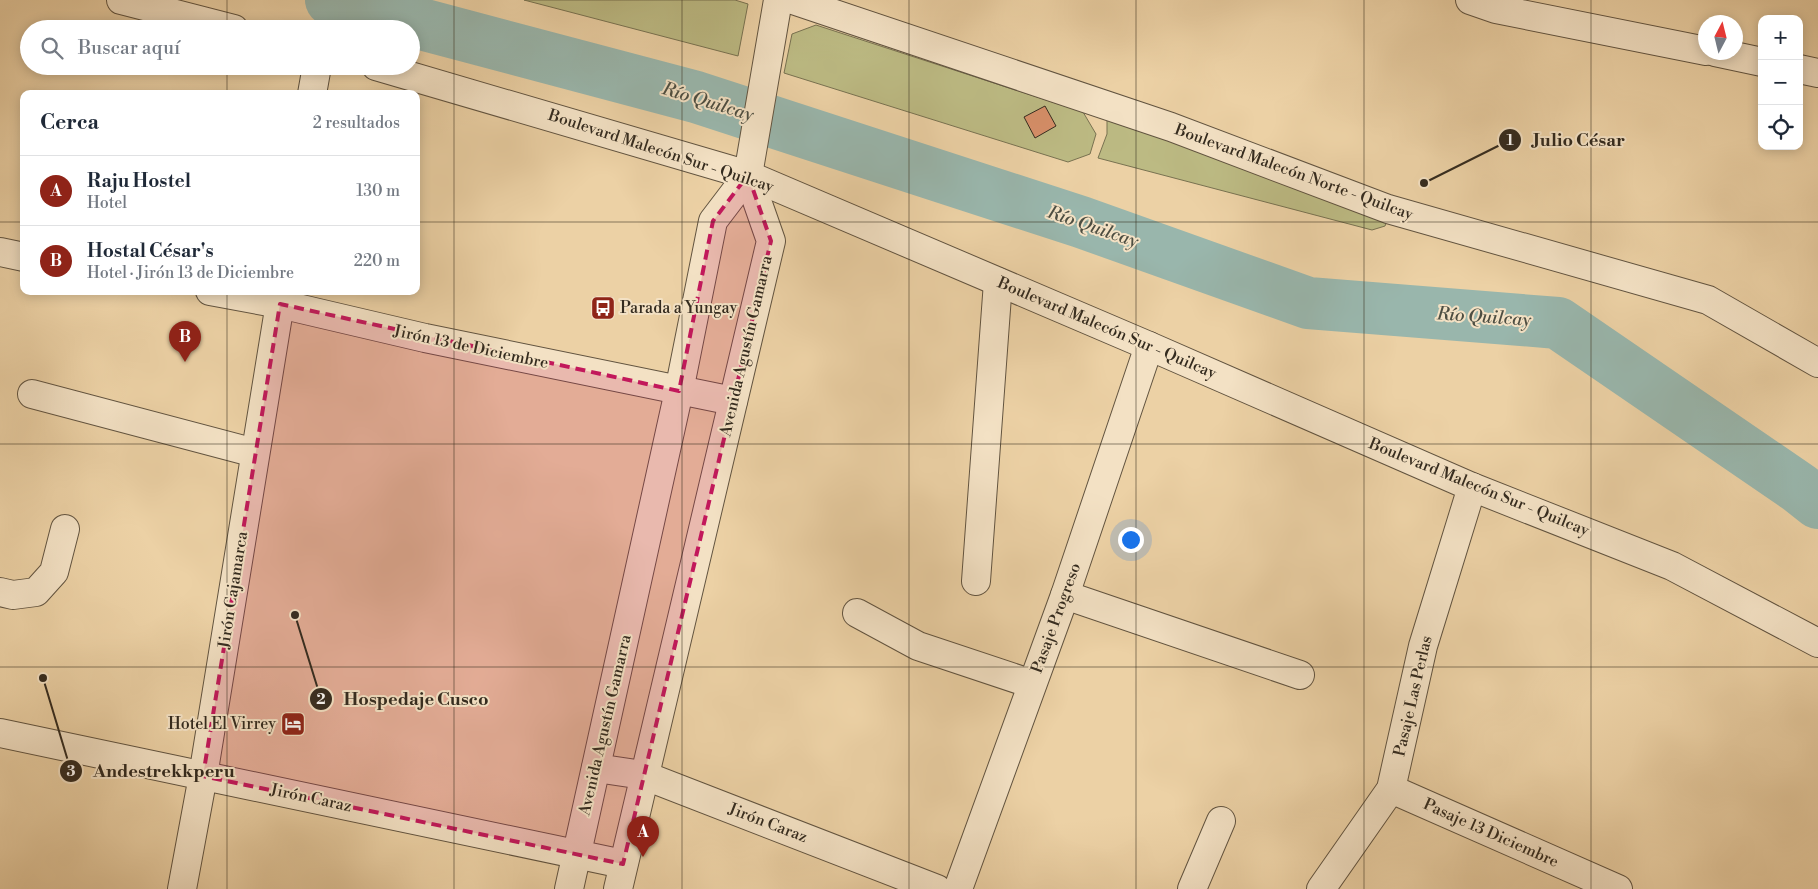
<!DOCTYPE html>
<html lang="es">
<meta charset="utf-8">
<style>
:root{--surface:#fff;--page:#f2f2f3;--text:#1f2937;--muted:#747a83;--line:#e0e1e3;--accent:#8f2418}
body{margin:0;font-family:"Libre Bodoni",serif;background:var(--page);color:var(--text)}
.controls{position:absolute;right:15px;top:15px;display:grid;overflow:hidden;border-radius:10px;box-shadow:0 2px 12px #0003}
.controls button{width:45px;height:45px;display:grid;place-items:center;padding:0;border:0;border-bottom:1px solid var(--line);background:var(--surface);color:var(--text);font:25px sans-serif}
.compass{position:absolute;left:1698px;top:15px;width:45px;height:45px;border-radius:50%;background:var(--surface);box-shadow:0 2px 12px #0003;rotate:7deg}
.you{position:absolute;left:1130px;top:539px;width:18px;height:18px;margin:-12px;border:4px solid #fff;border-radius:50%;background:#1a73e8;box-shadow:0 0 0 8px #1a73e833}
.badge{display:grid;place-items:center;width:32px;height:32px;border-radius:50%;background:var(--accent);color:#fff;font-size:16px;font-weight:700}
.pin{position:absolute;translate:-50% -41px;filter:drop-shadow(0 1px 2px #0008)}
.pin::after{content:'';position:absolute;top:26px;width:18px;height:15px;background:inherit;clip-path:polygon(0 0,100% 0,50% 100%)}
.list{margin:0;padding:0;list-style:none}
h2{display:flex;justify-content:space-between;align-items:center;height:65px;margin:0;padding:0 20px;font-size:21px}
h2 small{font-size:16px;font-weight:400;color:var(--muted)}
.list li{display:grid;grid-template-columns:32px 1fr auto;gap:15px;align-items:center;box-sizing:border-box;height:70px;padding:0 20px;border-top:1px solid var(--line)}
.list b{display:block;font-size:19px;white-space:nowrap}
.list p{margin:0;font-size:16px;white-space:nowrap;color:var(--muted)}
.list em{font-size:16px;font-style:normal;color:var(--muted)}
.icon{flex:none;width:28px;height:28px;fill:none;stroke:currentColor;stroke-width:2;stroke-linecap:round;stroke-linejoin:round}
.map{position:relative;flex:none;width:1818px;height:889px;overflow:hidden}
.search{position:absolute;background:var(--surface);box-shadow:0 2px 12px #0003;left:20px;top:20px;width:400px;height:55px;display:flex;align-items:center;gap:12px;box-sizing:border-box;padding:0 18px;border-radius:28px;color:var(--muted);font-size:19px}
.panel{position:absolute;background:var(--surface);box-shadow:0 2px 12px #0003;left:20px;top:90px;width:400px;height:205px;border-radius:10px}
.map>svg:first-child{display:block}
</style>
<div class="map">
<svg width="1818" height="889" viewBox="0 0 1818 889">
<rect width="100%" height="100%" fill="#ecd1a5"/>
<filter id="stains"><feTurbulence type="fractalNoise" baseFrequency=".004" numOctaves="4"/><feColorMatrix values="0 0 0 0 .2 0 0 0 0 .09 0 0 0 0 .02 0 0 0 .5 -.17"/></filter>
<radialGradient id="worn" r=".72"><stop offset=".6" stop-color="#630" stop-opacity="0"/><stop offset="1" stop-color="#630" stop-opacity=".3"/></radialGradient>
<g fill="#bcba83" stroke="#787251">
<polygon points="524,0 735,0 748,4 738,56"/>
<polygon points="816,25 1083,112 1096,134 1090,154 1068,162 784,73 792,34"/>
<polygon points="1107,119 1384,211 1387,221 1385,226 1372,230 1098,158 1107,134"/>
</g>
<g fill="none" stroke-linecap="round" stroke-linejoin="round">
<polyline stroke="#99b6ac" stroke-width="52" points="331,0 696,97 1081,222 1308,303 1558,323 1799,488 1818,503"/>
</g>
<polygon fill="#d78f69" stroke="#342b1f" points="1045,106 1056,126 1035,138 1024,117"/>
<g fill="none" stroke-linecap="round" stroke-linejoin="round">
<defs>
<g id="minor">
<polyline points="121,0 234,29"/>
<polyline points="793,0 1171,127 1388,209 1708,300 1818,363"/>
<polyline points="1470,0 1496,9 1706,51"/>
<polyline points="1715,52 1762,62"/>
<polyline points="376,66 748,175 1149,346 1472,487 1672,566 1818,643"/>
<polyline points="1799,69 1818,73"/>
<polyline points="312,94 317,66"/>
<polyline points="0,252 24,257"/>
<polyline points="210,291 280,304 425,338 733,401"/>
<polyline points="32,394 255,453"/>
<polyline points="976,581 998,282"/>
<polyline points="0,592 13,595 36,592 54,572 65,529"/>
<polyline points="1065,595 1300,675"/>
<polyline points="857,613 918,646 1032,684"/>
<polyline points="0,733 623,864"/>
<polyline points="596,768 643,775 937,889"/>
<polyline points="1391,789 1618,889"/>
<polyline points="182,889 203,776 282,291"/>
<polyline points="569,889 679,391 713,221 748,175"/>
<polyline points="618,889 771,241 748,175 778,0"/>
<polyline points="958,889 1065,595 1149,346"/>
<polyline points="1192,889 1221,821"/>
<polyline points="1321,889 1391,789 1423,646 1472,487"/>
</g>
</defs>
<use href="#minor" stroke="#625440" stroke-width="30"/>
<use href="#minor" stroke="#f3e1c4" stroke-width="28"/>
</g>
<path fill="#c2185b" fill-opacity="0.2" stroke="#c2185b" stroke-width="4" stroke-dasharray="10 6" stroke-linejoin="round" d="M748,175L771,241L623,864L203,776L280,304L679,391L713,221Z"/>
<path fill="none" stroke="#342b1f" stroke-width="1" stroke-opacity="0.55" d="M227,0V29M454,0V889M682,0V889M909,0V889M1136,0V889M1364,0V889M1591,0V889M227,66V94M0,222H24M416,222H1818M227,291V889M0,444H1818M0,667H1818"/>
<defs>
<symbol id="bus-square" viewBox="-11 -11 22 22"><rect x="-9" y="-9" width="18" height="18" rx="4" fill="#8f2418" stroke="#f3e1c4"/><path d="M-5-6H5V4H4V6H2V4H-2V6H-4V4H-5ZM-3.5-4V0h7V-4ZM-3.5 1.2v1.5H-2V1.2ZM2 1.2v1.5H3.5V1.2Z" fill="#fff"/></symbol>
<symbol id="hotel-square" viewBox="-11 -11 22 22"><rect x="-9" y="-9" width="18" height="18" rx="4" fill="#8f2418" stroke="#f3e1c4"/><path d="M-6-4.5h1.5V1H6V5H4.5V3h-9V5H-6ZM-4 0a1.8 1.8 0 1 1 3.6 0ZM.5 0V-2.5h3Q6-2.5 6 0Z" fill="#fff"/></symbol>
</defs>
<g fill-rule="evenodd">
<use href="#bus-square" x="589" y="294" width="28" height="28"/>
<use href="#hotel-square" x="279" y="710" width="28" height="28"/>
</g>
<g text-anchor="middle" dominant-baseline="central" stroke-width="4" stroke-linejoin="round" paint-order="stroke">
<g font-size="16" fill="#342b1f" stroke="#f3e1c4">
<text transform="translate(661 151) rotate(18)">Boulevard Malecón Sur - Quilcay</text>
<text transform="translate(1294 172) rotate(20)">Boulevard Malecón Norte - Quilcay</text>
<text transform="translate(1107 328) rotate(23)">Boulevard Malecón Sur - Quilcay</text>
<text transform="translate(746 346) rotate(-77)">Avenida Agustín Gamarra</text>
<text transform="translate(471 347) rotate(12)">Jirón 13 de Diciembre</text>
<text transform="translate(1479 487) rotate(22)">Boulevard Malecón Sur - Quilcay</text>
<text transform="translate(233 590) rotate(-81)">Jirón Cajamarca</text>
<text transform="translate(1056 618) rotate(-70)">Pasaje Progreso</text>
<text transform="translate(1413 696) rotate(-77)">Pasaje Las Perlas</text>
<text transform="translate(605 725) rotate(-77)">Avenida Agustín Gamarra</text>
<text transform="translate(311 798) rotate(12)">Jirón Caraz</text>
<text transform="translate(768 823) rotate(21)">Jirón Caraz</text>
<text transform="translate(1491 833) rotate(24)">Pasaje 13 Diciembre</text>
</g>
<g font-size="16" fill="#342b1f" stroke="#f3e1c4" text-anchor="start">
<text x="620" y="308">Parada a Yungay</text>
<text x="276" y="724" text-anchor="end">Hotel El Virrey</text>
</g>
<g font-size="18" font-style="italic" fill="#4d4e42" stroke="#f3e1c4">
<text transform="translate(708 102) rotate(17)">Río Quilcay</text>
<text transform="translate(1093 227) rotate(19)">Río Quilcay</text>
<text transform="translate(1484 317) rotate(4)">Río Quilcay</text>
</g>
</g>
<path fill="none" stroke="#342b1f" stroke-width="2" d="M1424 183L1510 140M295 615L321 699M43 678L71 771"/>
<g fill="#342b1f" stroke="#f3e1c4" stroke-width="2">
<circle cx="1424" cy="183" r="5"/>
<circle cx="295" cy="615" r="5"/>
<circle cx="43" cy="678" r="5"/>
<circle cx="1510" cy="140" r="12"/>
<circle cx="321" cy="699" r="12"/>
<circle cx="71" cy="771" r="12"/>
</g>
<g font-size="15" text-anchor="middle" font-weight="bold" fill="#fff">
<text x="1510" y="145">1</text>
<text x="321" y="704">2</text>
<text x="71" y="776">3</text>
</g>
<g font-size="18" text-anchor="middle" font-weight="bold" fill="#342b1f" stroke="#f3e1c4" stroke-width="4" stroke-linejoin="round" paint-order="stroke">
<text x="1579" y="146">Julio César</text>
<text x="416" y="705">Hospedaje Cusco</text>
<text x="164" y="777">Andestrekkperu</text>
</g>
<rect width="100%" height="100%" filter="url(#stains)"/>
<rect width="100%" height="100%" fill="url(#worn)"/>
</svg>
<div class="controls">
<button>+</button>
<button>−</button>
<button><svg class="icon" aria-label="locate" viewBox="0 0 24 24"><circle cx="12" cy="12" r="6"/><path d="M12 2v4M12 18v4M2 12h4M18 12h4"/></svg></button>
</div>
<svg class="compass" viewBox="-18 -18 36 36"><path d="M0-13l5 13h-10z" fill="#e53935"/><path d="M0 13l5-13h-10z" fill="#747a83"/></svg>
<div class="you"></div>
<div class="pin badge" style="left:643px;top:857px">A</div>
<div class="pin badge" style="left:185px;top:362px">B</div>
<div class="search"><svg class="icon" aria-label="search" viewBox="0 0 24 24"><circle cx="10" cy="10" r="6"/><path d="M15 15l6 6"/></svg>Buscar aquí</div>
<section class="panel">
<h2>Cerca<small>2 resultados</small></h2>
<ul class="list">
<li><span class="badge">A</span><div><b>Raju Hostel</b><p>Hotel</p></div><em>130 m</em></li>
<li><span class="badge">B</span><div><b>Hostal César's</b><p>Hotel · Jirón 13 de Diciembre</p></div><em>220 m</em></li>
</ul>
</section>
</div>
